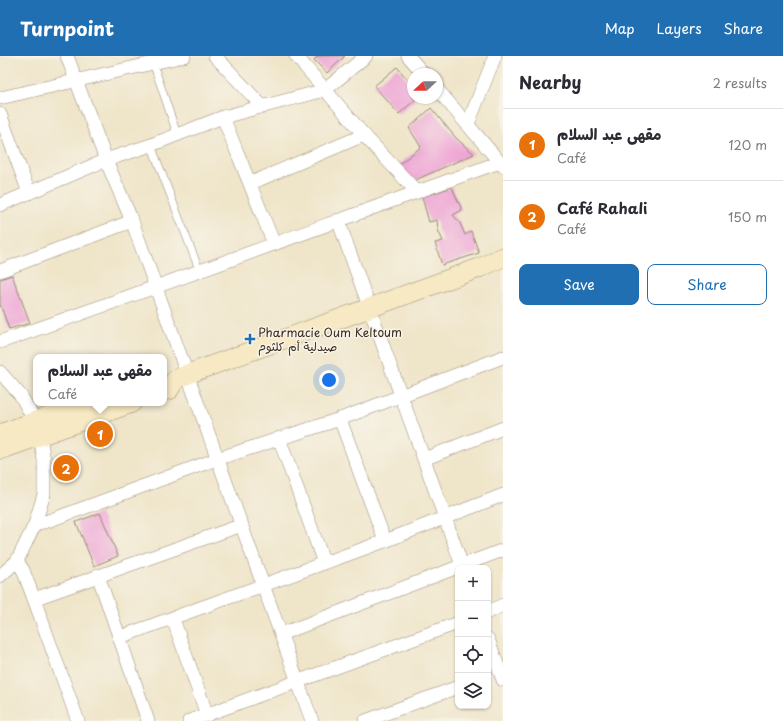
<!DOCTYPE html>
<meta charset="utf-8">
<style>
:root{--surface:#fff;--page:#f2f2f3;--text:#2b2b33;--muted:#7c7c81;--line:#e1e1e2;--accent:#1f6fb2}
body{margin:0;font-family:"Playpen Sans","Playpen Sans Arabic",sans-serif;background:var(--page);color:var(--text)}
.controls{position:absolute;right:12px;bottom:12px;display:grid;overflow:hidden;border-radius:8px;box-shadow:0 1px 3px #0004}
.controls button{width:36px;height:36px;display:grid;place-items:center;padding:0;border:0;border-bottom:1px solid var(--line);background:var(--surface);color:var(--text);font:20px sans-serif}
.compass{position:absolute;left:407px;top:12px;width:36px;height:36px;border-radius:50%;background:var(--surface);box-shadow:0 1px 3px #0004;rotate:248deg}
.you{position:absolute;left:329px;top:324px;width:14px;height:14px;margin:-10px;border:3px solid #fff;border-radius:50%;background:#1a73e8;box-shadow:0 0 0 6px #1a73e833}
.badge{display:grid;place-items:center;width:26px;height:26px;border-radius:50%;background:var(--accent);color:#fff;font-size:13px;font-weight:700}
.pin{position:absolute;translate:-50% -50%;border:2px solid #fff;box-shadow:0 1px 4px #0006}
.popup{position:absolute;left:33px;top:298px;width:134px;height:52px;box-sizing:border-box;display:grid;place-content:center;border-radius:8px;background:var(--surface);filter:drop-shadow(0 1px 3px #0005);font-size:13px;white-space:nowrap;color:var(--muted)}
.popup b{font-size:15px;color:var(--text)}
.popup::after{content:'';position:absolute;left:50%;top:100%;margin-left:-8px;border:8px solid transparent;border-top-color:var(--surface)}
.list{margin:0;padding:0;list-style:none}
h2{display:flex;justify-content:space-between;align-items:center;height:52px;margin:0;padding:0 16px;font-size:17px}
h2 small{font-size:13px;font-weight:400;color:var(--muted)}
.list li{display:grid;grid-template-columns:26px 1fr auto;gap:12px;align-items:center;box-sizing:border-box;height:72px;padding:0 16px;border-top:1px solid var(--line)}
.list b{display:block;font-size:15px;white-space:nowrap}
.list p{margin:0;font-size:13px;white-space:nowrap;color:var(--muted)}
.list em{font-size:13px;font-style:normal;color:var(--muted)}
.actions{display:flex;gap:8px;padding:12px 16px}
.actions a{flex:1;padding:9px 0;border:1px solid var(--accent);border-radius:8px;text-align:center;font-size:14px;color:var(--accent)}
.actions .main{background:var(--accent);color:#fff}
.icon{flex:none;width:22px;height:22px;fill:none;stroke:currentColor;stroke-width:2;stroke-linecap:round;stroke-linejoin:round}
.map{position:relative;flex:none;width:503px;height:665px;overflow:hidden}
header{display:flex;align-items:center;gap:24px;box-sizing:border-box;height:56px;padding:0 20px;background:var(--accent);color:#fff}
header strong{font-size:19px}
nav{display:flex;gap:22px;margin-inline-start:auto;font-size:14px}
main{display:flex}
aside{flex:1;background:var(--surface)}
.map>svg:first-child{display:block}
</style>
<header>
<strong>Turnpoint</strong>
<nav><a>Map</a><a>Layers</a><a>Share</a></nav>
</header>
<main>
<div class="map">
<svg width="503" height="665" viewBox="0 0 503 665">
<rect width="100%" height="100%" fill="#f7f3e8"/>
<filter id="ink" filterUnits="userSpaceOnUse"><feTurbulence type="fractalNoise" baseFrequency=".025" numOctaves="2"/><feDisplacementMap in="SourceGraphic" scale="8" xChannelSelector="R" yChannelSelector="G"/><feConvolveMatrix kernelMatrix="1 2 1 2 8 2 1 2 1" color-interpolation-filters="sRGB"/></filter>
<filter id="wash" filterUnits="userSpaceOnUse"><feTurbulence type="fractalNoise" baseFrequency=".012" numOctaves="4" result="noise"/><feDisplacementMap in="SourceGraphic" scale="16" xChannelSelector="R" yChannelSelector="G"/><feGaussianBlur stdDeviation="0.9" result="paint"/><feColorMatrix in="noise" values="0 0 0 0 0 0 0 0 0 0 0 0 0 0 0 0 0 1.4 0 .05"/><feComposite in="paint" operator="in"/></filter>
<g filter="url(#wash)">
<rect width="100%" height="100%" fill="#efe5c9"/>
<g id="blocks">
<g fill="#eea7d5">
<polygon points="318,0 345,0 327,17 314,4"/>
<polygon points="397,11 413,30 413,42 417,42 399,58 374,30"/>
<polygon points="431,52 456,82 474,98 413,125 398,109 421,91 409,72"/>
<polygon points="452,131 462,154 453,159 460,167 465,179 471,175 479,197 442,209 435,187 443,185 438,174 437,164 429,166 422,141"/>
<polygon points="12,219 30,267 9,273 0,248 0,223"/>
<polygon points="100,457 118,500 94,510 76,466"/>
</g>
</g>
</g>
<g filter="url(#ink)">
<use href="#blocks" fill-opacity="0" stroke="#958874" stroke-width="1"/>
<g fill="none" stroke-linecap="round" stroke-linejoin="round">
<defs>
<g id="lane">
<polyline points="153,7 177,78"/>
<polyline points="151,89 200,216"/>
</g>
<g id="street">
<polyline points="67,0 106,104 132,165 312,665"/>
<polyline points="215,0 263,51"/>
<polyline points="296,0 364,79 417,136"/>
<polyline points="408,0 424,18"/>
<polyline points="437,33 503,110"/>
<polyline points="0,42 184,0"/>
<polyline points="0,58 29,137"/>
<polyline points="223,61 274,188"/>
<polyline points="468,68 495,0"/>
<polyline points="251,127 364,79"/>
<polyline points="0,149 106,104 151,89 223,61 325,34 366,0"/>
<polyline points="338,164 463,512"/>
<polyline points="0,215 132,165"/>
<path d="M0,286C167,228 333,166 500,106"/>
<polyline points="0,316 21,340 35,365 40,380 44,404 44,438 35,468 17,505 0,520"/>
<polyline points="340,363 385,485"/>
<polyline points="279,382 324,507"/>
<polyline points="424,403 503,372"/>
<polyline points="35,468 48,465 217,403 340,363 503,301"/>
<polyline points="17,505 23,514 34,543 78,665"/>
<polyline points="98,519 148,665"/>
<polyline points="34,543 242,469"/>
<polyline points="488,556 503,549"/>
<polyline points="173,563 207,659"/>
<polyline points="281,578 503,494"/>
<polyline points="120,581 385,485 503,439"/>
<polyline points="488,583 503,624"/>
<polyline points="189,665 458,567"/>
<polyline points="365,665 458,631"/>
</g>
<g id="secondary">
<polyline points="164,335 169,334 175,324 188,318 479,212 503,201"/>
<polyline points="0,378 86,347"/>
<polyline points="0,394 132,347"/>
</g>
</defs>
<use href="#lane" stroke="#958874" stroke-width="8"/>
<use href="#street" stroke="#958874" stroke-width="14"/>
<use href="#secondary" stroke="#958874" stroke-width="20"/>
<use href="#lane" stroke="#fff" stroke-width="7"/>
<use href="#street" stroke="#fff" stroke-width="13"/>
<use href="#secondary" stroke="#f7e9c3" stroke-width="19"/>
</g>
</g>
<path fill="#1f6fb2" stroke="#f7f3e8" stroke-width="1.5" d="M248 277h4v4h4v4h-4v4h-4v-4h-4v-4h4z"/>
<g text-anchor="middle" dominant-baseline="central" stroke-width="3" stroke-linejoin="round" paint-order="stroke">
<g font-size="12" fill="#3b2a1e" stroke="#f7f3e8" text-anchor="start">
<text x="258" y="276">Pharmacie Oum Keltoum<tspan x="258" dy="14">صيدلية أم كلثوم</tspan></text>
</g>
</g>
</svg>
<div class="controls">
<button>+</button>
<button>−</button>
<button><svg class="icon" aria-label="locate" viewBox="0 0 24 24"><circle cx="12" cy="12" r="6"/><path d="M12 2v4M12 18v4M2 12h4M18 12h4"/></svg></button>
<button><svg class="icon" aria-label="layers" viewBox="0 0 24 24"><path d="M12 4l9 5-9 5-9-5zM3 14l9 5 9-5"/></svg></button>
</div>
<svg class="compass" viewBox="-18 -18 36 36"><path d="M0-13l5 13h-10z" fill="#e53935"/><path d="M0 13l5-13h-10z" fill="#7c7c81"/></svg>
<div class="you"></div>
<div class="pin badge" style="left:100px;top:378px;background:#e8710a">1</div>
<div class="popup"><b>مقهى عبد السلام</b>Café</div>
<div class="pin badge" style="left:66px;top:412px;background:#e8710a">2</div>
</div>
<aside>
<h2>Nearby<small>2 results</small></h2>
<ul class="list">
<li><span class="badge" style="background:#e8710a">1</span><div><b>مقهى عبد السلام</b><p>Café</p></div><em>120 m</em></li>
<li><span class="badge" style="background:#e8710a">2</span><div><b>Café Rahali</b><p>Café</p></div><em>150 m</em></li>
</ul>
<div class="actions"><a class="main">Save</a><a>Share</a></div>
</aside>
</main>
